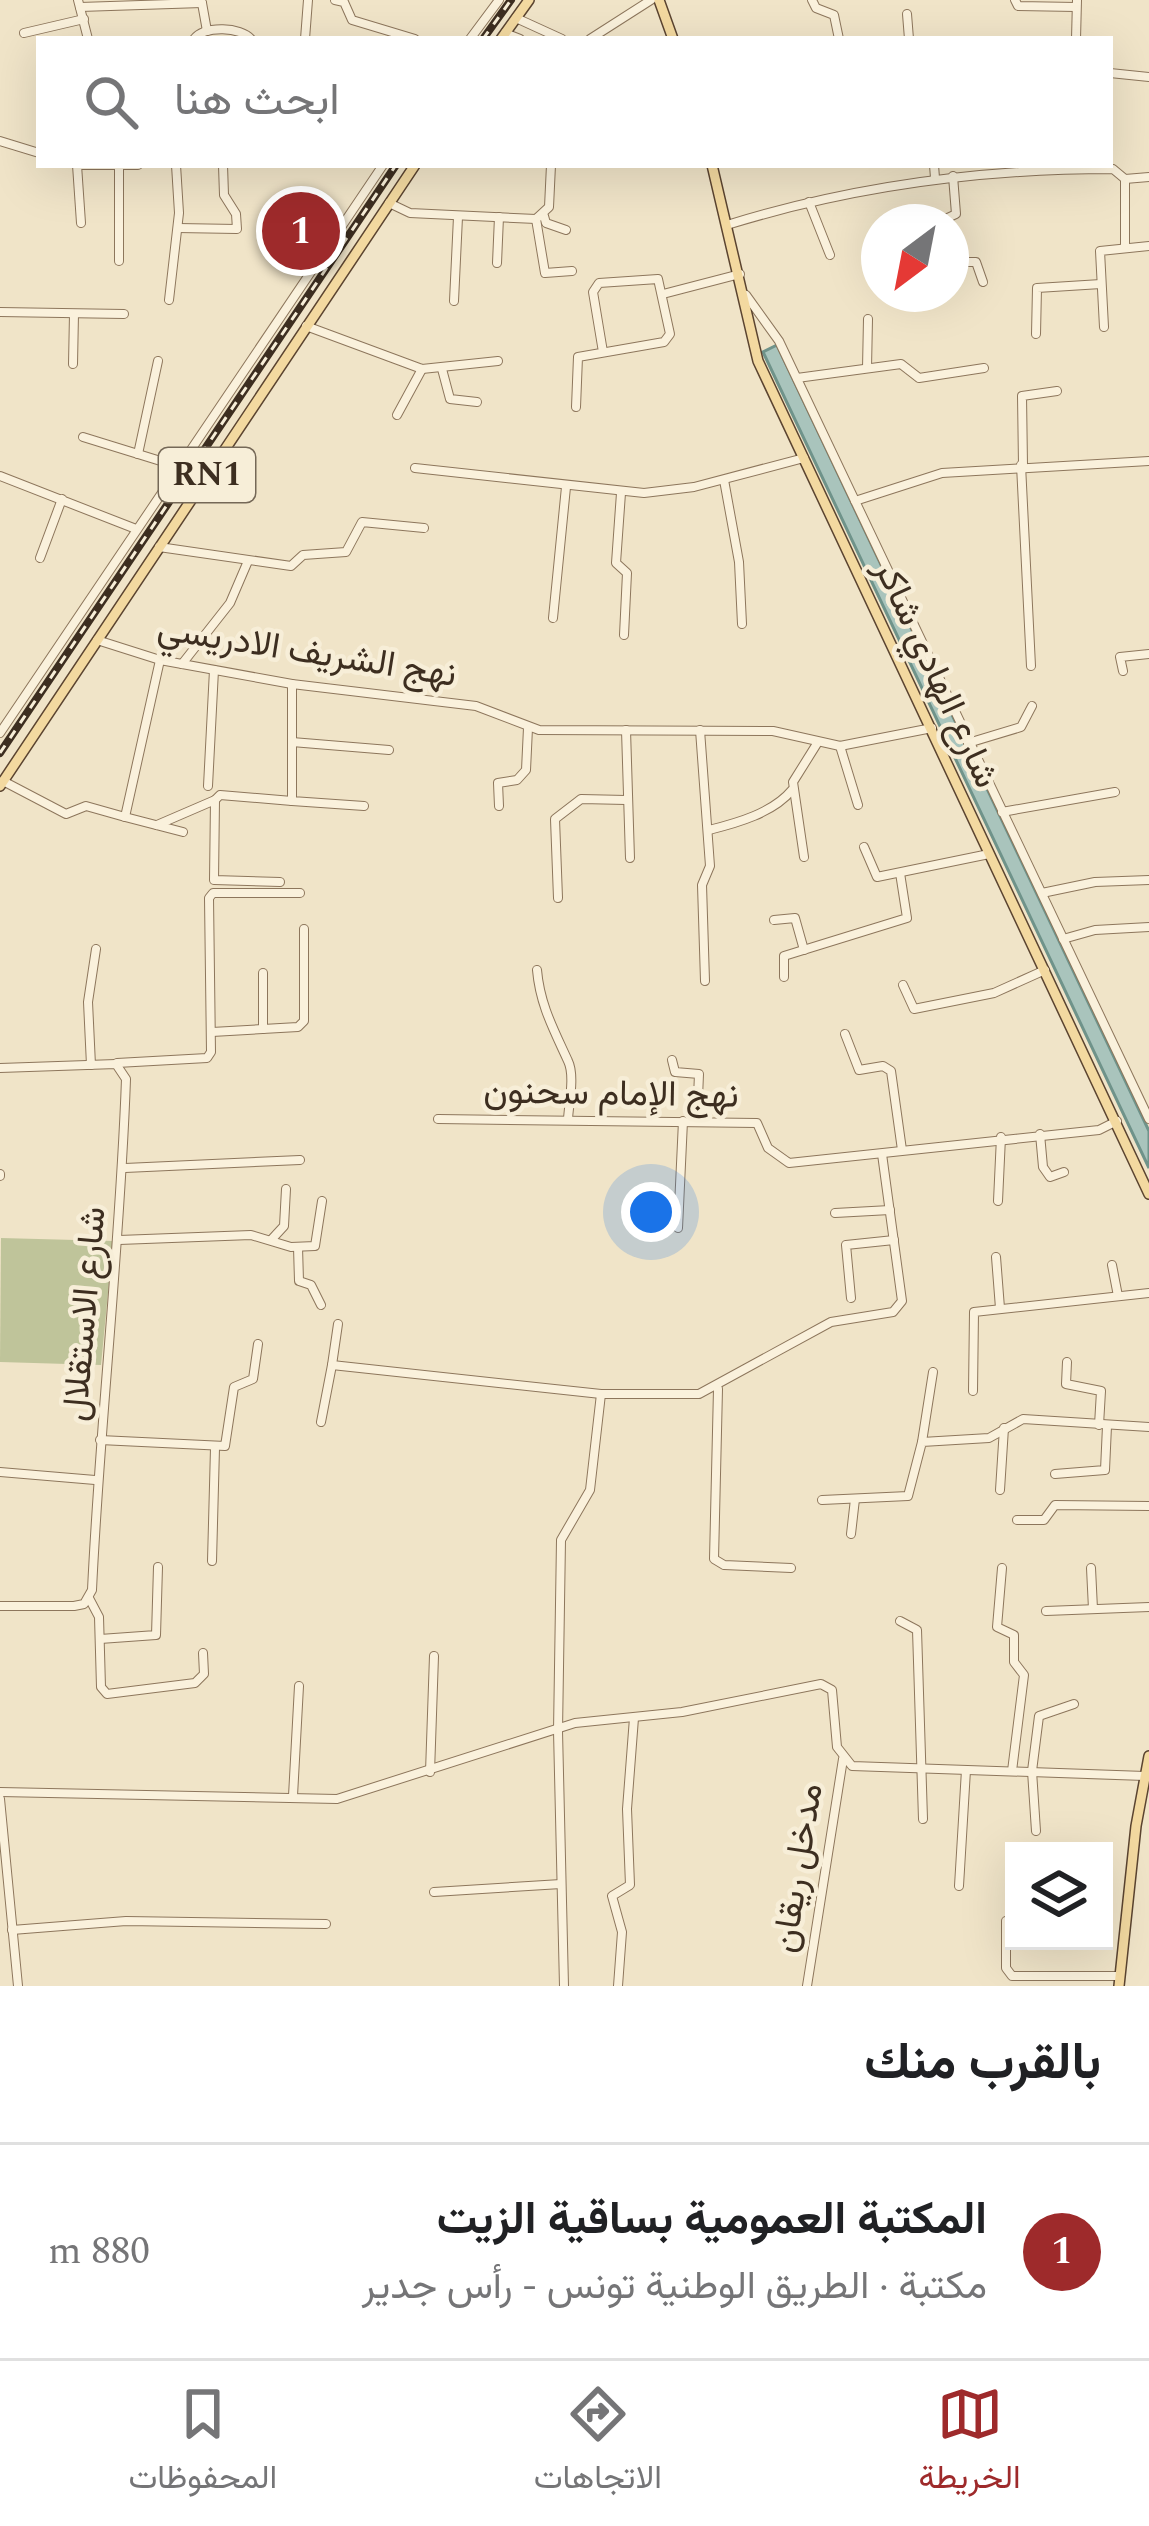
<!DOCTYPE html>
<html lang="ar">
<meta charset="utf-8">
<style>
:root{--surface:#fff;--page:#f6f6f6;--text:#202124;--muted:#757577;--line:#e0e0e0;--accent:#9e2a2b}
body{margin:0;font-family:Spectral,Vazirmatn,serif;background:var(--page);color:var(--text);direction:rtl}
.controls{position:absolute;right:36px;bottom:36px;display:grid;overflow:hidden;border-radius:0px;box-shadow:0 12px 48px #0002}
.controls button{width:108px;height:108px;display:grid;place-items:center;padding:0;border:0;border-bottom:3px solid var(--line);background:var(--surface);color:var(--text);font:60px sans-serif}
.compass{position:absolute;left:861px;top:204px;width:108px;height:108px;border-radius:50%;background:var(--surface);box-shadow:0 12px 48px #0002;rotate:212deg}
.you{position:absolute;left:651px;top:1212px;width:42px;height:42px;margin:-30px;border:9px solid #fff;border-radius:50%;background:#1a73e8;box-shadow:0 0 0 18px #1a73e833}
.badge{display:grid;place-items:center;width:78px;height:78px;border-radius:50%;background:var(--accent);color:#fff;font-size:39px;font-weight:700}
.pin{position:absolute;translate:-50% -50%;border:6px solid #fff;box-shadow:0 3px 12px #0006}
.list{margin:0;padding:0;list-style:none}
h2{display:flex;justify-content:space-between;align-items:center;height:156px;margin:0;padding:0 48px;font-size:51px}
h2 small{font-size:39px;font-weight:400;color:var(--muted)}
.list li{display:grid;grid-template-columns:78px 1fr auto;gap:36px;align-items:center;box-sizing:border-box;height:216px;padding:0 48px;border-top:3px solid var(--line)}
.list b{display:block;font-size:45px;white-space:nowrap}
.list p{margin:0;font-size:39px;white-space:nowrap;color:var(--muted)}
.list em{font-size:39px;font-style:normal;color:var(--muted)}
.icon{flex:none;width:66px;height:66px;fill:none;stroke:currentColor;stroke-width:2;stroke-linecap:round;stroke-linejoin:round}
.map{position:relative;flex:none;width:1149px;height:1986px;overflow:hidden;direction:ltr}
.search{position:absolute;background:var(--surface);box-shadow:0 12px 48px #0002;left:36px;right:36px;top:36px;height:132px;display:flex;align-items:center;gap:30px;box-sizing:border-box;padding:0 42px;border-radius:0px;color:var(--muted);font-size:45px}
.sheet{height:372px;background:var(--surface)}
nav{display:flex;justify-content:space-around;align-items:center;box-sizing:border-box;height:168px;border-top:3px solid var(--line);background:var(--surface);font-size:33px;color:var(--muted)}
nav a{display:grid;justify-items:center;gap:6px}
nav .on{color:var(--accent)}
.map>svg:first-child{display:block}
</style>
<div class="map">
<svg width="1149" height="1986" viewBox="0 0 1149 1986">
<rect width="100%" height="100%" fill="#f0e4c8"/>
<polygon fill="#bfc49a" points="1,1238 113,1241 101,1365 0,1362"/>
<polygon fill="#a9c4bc" stroke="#6f938a" stroke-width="3" points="777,345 1149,1131 1149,1168 763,352"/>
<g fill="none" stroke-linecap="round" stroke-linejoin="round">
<defs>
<g id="minor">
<polyline points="78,0 88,39"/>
<polyline points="335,0 344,2 352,20 415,39"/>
<polyline points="812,0 816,8 834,15 839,39"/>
<polyline points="1015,0 1018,6 1076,7"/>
<polyline points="202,3 207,31"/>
<polyline points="80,7 202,3"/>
<polyline points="907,14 909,39"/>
<polyline points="516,18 562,39"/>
<polyline points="24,33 84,19"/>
<polyline points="505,33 520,39"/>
<path d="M194,39C205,25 241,27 251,39"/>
<polyline points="305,39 308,0"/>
<polyline points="470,39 499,0"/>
<polyline points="590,39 651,0"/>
<polyline points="1076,39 1077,0"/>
<polyline points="1110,73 1149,77"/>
<polyline points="0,141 39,153"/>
<polyline points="77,165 138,165"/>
<polyline points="77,165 81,223"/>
<polyline points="934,165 935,178"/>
<polyline points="119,167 119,261"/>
<polyline points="1125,179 1149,177"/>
<polyline points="809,202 830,255"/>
<polyline points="389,203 410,213 536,219 549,207 551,165"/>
<polyline points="544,216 546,223 566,230"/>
<polyline points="536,219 545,273 572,271"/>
<polyline points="939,222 956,214 953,176"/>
<path d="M727,225C853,186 982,169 1113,169L1125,179V246"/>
<polyline points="178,228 237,229 236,214 224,195 223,165"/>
<polyline points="951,262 976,262 983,282"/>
<polyline points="497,263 499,217"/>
<polyline points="663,294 740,274"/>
<polyline points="746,295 779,341 1149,1119"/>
<polyline points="169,300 179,213 176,165"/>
<polyline points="454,301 458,217"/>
<polyline points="0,312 124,314"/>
<polyline points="306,326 422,369 498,361"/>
<polyline points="1104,327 1100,251 1149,246"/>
<polyline points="1036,334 1037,288 1101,284"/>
<polyline points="73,364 74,314"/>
<polyline points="867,368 868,319"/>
<polyline points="442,369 450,399 477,402"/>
<polyline points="797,378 901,364 919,378 984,368"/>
<polyline points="576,407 578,357 664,342 670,334 658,279 599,283 593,292 603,352"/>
<polyline points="397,415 422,369"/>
<polyline points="83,437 180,467"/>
<polyline points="138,454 158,361"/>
<polyline points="1021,465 1031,666"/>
<polyline points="1023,465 1022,396 1057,391"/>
<polyline points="415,468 644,493 694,487 804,458"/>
<polyline points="0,476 136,529"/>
<polyline points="724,480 739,562 742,624"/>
<polyline points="621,493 616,563 627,573 624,635"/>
<polyline points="855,501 942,473 1149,461"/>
<polyline points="159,547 291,566 303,555 346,552 362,522 424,528"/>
<polyline points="40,558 62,499"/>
<polyline points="553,618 566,487"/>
<polyline points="97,640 160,660 292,684 476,706 539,730 773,731 840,746 932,728"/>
<polyline points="160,660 125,817 183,832"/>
<polyline points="182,664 230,603 248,561"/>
<polyline points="1123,671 1120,657 1149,654"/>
<polyline points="292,684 292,801 364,806"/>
<polyline points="626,730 630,858"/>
<polyline points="700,730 710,866 702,885 705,981"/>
<polyline points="0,733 383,165"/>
<polyline points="292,742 389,750"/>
<polyline points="968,743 1021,727 1032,706"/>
<polyline points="840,746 858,805"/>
<polyline points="3,781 66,814 86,806 125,817"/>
<polyline points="208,786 214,670"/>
<polyline points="499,806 498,783 517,780 526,770 528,728"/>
<polyline points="1002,812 1115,792"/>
<polyline points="157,825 215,800"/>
<path d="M709,830C737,823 773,813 792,790"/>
<polyline points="864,847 877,877 989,854"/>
<polyline points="804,857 793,782 818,742"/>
<polyline points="280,882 214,880 215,800 220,795 292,801"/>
<polyline points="1042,893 1095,882 1149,880"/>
<polyline points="558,898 555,819 581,799 626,800"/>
<polyline points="774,920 795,918 804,950"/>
<polyline points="1063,939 1095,930 1149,927"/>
<path d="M537,970C540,1005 554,1030 568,1061C575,1075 569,1103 568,1119"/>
<polyline points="784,977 784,956 907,918 900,873"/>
<polyline points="903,985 914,1009 994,993 1045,970"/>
<polyline points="263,1029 263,973"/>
<polyline points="212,1032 298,1027 304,1021 304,929"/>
<polyline points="845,1034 859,1070 883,1066 891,1071 902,1150"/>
<polyline points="672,1060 675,1072 699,1074 697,1121"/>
<polyline points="117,1063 207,1058 211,1052 209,898 213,893 300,893"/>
<polyline points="91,1065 88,1002 96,949"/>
<path d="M0,1068L116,1064L126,1079C120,1250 100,1420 92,1590L84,1604L74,1606H0"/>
<polyline points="438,1119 757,1123 768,1148 789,1163 1099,1130 1117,1121"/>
<polyline points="1040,1134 1043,1167 1050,1177 1064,1172"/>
<polyline points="125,1168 300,1160"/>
<polyline points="0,1174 0,1176"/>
<polyline points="998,1201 1001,1137"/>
<polyline points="835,1213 890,1210"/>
<polyline points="678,1228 683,1121"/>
<polyline points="272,1239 284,1226 286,1189"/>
<polyline points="119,1240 251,1235 291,1247 315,1246 322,1201"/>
<polyline points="298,1247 299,1281 311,1285 321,1305"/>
<polyline points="996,1257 1000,1308"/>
<polyline points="1112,1265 1118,1296"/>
<polyline points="851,1298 846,1245 894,1240"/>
<polyline points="1067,1362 1066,1384 1101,1391 1099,1425"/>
<polyline points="332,1365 338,1324"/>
<polyline points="718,1389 714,1559 724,1565 791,1568"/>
<polyline points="973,1391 974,1312 1149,1293"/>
<polyline points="321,1422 332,1365 601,1394 699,1394 831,1322 893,1312 902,1301 882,1154"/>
<polyline points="100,1440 225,1446 234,1387 253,1379 258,1344"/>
<polyline points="922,1442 933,1372"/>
<polyline points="0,1472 95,1480"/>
<polyline points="1055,1474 1105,1470 1107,1426"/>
<polyline points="1000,1490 1004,1428"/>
<polyline points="822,1500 908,1496 922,1442 989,1438 1023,1419 1149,1427"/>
<polyline points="1017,1520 1044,1520 1055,1505 1149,1506"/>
<polyline points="851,1534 855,1499"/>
<polyline points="212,1561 215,1448"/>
<polyline points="1002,1568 997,1627 1014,1635 1014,1662 1024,1675 1012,1771"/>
<polyline points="1091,1568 1093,1609"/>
<polyline points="89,1598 99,1617 101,1687 107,1694 195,1683 204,1674 203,1653"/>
<polyline points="1046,1611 1149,1607"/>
<polyline points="900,1621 917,1630 923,1819"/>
<polyline points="100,1639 156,1635 158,1567"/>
<polyline points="430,1772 434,1656"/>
<polyline points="0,1792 337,1799 575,1723 682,1712 821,1684 832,1690 837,1747 852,1766 1145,1776"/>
<polyline points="293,1796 299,1686"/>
<polyline points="0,1799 18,1986"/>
<polyline points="1036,1831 1032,1771 1039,1716 1074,1704"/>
<polyline points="959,1886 966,1770"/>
<polyline points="434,1892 561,1884"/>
<polyline points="1006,1921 1006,1968 1012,1976 1120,1976"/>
<polyline points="12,1930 126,1921 326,1924"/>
<polyline points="564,1986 558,1731 561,1540 590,1490 601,1394"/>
<polyline points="618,1986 622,1932 612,1896 630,1885 627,1809 634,1718"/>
<polyline points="807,1986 843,1759"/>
</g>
<g id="major">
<polyline points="659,0 673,39"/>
<polyline points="501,39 529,0"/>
<polyline points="712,165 758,361 1149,1194"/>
<polyline points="0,786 415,165"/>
<polyline points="1119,1986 1136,1826 1149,1756"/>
</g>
</defs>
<use href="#minor" stroke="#8d765c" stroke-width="10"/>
<use href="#major" stroke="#5b4430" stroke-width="12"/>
<use href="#minor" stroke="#faf1dc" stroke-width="8"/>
<use href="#major" stroke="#f3d9a0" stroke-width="9"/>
<defs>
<g id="rail">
<polyline points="483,39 511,0"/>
<polyline points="0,753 396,165"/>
</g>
</defs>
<use href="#rail" stroke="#3d2e20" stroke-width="8"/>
<use href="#rail" stroke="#f7eed8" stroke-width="3" stroke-dasharray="9" stroke-linecap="butt"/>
</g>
<g text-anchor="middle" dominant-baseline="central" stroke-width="9" stroke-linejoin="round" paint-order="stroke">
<rect fill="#f7eed8" stroke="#756857" stroke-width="3" x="159" y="448" width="96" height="54" rx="9"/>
<g font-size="33" font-weight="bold" fill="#3d2e20">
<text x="207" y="475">RN1</text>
</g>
<g font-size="36" fill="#3d2e20" stroke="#f7eed8">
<text transform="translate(307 652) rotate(9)">نهج الشريف الادريسي</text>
<text transform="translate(936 674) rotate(65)">شارع الهادي شاكر</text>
<text transform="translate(611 1094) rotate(1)">نهج الإمام سحنون</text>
<text transform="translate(85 1314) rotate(-85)">شارع الاستقلال</text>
<text transform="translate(798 1868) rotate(-81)">مدخل ريقان</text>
</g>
</g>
</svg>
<div class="controls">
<button><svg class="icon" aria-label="layers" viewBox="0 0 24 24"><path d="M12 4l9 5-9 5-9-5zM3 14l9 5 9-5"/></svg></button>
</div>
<svg class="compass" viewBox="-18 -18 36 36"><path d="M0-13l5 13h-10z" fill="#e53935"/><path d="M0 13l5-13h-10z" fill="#757577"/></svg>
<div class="you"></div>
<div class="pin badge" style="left:301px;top:231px">1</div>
<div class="search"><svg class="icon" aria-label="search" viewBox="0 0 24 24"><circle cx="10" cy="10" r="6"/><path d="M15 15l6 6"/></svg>ابحث هنا</div>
</div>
<section class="sheet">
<h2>بالقرب منك<small></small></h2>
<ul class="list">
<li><span class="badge">1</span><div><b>المكتبة العمومية بساقية الزيت</b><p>مكتبة · الطريق الوطنية تونس - رأس جدير</p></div><em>880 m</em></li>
</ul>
</section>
<nav>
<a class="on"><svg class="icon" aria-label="map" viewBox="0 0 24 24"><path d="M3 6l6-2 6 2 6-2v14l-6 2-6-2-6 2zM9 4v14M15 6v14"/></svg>الخريطة</a>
<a><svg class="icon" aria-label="directions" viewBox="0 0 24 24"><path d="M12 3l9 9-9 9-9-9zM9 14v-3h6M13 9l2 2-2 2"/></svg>الاتجاهات</a>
<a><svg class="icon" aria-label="saved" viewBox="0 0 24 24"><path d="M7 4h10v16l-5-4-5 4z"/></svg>المحفوظات</a>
</nav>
